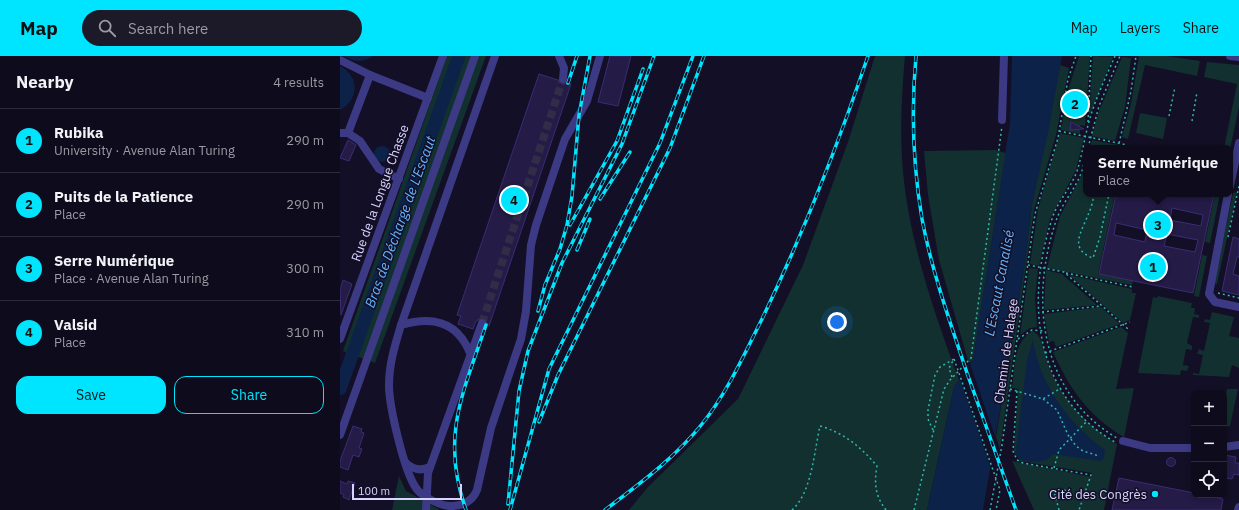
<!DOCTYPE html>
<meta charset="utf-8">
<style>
:root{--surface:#0e0b1c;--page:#1c1929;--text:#f1f3f6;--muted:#9b9ba3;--line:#2e2b3b;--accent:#00e5ff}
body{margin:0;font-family:"IBM Plex Sans",sans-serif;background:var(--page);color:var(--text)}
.controls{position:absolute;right:12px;bottom:12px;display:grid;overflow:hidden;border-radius:8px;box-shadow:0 2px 6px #0003}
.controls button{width:36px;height:36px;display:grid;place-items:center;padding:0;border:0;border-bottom:1px solid var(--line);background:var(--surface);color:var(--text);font:20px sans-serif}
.scale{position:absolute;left:12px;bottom:10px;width:110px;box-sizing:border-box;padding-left:4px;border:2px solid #d9d4ff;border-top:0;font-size:11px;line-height:14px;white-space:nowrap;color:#d9d4ff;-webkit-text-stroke:3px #130f26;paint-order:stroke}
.you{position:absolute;left:497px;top:266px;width:14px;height:14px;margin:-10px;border:3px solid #fff;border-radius:50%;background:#1a73e8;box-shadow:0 0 0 6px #1a73e833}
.badge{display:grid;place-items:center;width:26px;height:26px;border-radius:50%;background:var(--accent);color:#111;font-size:13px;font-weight:700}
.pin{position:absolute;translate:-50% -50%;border:2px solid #fff;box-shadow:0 1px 4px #0006}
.popup{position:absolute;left:743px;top:89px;width:150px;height:52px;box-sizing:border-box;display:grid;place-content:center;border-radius:8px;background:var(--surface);filter:drop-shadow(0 1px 3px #0005);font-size:13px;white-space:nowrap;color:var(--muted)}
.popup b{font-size:15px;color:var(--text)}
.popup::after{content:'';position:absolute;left:50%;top:100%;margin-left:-8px;border:8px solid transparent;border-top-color:var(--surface)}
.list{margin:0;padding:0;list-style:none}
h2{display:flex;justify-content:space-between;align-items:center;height:52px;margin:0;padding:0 16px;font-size:17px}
h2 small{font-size:13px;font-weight:400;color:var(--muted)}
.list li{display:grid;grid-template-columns:26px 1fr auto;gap:12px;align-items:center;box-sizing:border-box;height:64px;padding:0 16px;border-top:1px solid var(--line)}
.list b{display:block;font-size:15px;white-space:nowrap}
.list p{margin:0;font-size:13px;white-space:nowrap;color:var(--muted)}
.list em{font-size:13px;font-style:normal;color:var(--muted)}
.actions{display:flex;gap:8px;padding:12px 16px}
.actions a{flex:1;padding:9px 0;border:1px solid var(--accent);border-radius:12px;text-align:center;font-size:14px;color:var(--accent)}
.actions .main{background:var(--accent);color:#111}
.icon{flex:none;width:22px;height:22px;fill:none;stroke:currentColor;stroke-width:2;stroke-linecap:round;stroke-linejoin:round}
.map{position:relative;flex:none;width:899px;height:454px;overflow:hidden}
header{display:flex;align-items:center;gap:24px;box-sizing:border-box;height:56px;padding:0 20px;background:var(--accent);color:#111}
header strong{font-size:19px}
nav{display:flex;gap:22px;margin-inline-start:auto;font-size:14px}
.search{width:280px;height:36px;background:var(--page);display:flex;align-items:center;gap:10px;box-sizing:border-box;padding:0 14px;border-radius:22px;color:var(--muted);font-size:15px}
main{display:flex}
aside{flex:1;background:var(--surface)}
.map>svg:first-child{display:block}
</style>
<header>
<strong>Map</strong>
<div class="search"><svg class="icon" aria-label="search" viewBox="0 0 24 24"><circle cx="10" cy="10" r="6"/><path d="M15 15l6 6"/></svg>Search here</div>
<nav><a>Map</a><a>Layers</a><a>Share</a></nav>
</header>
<main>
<aside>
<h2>Nearby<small>4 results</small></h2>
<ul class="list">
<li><span class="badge">1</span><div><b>Rubika</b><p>University · Avenue Alan Turing</p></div><em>290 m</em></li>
<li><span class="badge">2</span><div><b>Puits de la Patience</b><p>Place</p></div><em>290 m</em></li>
<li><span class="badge">3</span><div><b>Serre Numérique</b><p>Place · Avenue Alan Turing</p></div><em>300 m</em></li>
<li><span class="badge">4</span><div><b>Valsid</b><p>Place</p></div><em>310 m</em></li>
</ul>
<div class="actions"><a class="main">Save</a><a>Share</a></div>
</aside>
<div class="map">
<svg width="899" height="454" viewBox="0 0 899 454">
<rect width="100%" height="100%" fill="#130f26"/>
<g fill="#12302f">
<polygon points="107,0 146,0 35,307 3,295"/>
<path d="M535,0H565C562,34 560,69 562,103C567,180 593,253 619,324L614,331L587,454H289L308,431L398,343L463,209L508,86Z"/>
<polygon points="739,0 750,0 745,70 740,69 740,78 721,74 729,31"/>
<polygon points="753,0 773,1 750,59 749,58"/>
<polygon points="799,0 827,0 860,5 857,20 805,9 788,83 782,81 791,48"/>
<polygon points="782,1 791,2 785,51 775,85 752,80 759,55"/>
<polygon points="867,6 899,9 899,51 890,93 884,92 897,28 864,21"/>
<polygon points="720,9 729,12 716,79 694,154 660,393 656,381 684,213 692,148"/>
<polygon points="800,57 827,62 823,83 796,77"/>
<polygon points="720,77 744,82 736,114 710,163 699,210 690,208 698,153"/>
<polygon points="752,84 785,90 785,92 750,92"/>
<polygon points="655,94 666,97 633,304 629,308 599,204 588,139 584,95"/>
<polygon points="746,106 746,138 775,138 758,218 793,225 792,229 707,212 720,160 742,119"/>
<polygon points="897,136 877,228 874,228 893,137"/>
<polygon points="875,138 880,138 870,187 865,186"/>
<polygon points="862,199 867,200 859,241 854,240"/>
<polygon points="689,212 698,213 695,242 697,271 690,272 680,279"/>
<polygon points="706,214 722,218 757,249 704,254"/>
<polygon points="729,219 792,233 792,237 796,237 790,264 783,267"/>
<polygon points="818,240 852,247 851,252 855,252 854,258 859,259 859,262 853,261 847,287 852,290 852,294 846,293 843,309 849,310 847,315 841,314 840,319 798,317 813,241 817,242"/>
<polygon points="761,251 780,268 716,291 714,285 709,286 704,258"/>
<polygon points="872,256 894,261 889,280 899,282 899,312 892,309 889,321 853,319 853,317 859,318 863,299 857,298 859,293 864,295 870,267 864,266 865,263 870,264"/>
<path d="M781,271L788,277L776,333L794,332L784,381C749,361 729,332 713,296Z"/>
<path d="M693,275C704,280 705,303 710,313C723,345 748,370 777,388L764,454H694L672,405L752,421V417L680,405L674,395L678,333L672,332C675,312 673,285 693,275Z"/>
<polygon points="887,333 898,333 890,370 884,371 884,349"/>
<polygon points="59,420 66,435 100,454 52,454"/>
</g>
<g fill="#0c2248">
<path d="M3,0H33C23,7 13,6 3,0Z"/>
<polygon points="672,0 722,0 708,77 692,148 684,213 643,454 587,454 614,331 633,304 670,67"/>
<path d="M0,10C20,20 19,44 0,54Z"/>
<circle cx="42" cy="98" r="8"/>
<path d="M693,284C699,327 729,369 765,394L764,402L760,405L713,398C711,400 708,404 705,404C699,407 682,407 678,401C674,396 677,390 677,385L687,304Z"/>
</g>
<polygon fill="#130f26" points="629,305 657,386 652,415 619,320"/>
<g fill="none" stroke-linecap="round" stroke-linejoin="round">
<polyline stroke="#0c2248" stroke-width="13" points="0,333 119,0"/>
</g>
<g fill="#241b47" stroke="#3b2d73" fill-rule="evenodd">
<polygon points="270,0 291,0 278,50 258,46"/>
<polygon points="199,18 218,24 222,28 227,27 231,28 149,270 147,269 146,263 141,262 136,265 133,273 118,268 121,260 117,259"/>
<polygon points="731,66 744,73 730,74"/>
<polygon points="8,84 16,89 9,105 0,102"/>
<path d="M776,138H874L853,237L759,218ZM832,152L863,159L861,170L830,164ZM776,167L807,174L805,186L774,179ZM827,178L858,184L855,196L824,190Z"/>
<polygon points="893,181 899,183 899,201 897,201 893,218 899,220 899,239 882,235"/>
<polygon points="3,224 12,228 1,259 0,234"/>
<polygon points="13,370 22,373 21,376 24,377 19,392 22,393 19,401 13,399 8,414 0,411 0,405"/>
<polygon points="884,399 896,401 895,407 899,407 899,419 894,418 892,423 884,422"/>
<circle cx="831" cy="406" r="4.5"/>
<polygon points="779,422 854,437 854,439 865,439 883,443 881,454 772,454"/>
<polygon points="0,425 7,428 8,425 15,427 9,444 3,441 4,439 0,437"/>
</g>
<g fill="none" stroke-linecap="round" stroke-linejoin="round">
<polyline stroke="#312d47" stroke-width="8" stroke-dasharray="8 4" stroke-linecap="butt" points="142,267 223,23"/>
<g stroke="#2fb8b0" stroke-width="1.5" stroke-dasharray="2 3" stroke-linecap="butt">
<path d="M775,0C767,19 757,39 751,59C745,77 743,97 737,115C731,132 717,146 712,163C685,245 694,340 775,386"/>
<polyline points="829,60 835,31"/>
<polyline points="852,65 857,36"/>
<polyline points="748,66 751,0"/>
<polyline points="719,75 787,89"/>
<polyline points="748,92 759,50 780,0"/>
<polyline points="778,92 791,35 796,0"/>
<path d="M746,99C744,106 743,113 740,120C733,136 721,149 716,165C689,244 700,337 777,382"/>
<path d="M754,138C753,145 751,153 748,159C742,175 728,193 753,202L760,181L769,138"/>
<polyline points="888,181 899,130"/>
<polyline points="688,209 724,216 788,273"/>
<polyline points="726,217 793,231"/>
<polyline points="878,237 899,242"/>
<polyline points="702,256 761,250"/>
<polyline points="678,283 692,274 705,275"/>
<polyline points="705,297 790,266"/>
<polyline points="614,303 660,434 656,454"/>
<polyline points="612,321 609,312 614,303"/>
<polyline points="670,333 703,343 721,332"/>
<polyline points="677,335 673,395 677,404 683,407 751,419 739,454"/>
<polyline points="703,343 717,354 728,379 736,390 743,395 759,400"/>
<polyline points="593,374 588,363 588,354 595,319 600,311 614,303"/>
<polyline points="714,412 719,394 747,365"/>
<path d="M452,454C472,436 474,396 480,370C504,377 521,391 537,410C534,427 535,440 546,454"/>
<polyline points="574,454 604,333 610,324 631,302 662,70"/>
<polyline points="650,454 662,389 695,158 718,82 728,23 736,0"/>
<polyline points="719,454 714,435 725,434 726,441 723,441"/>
</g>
<g stroke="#3d3a85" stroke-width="8">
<polyline points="219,0 224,12 223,23"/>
<polyline points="890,0 899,1"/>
<polyline points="0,4 30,19 88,42"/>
<polyline points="662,64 664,0"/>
<polyline points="0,77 8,77 30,19"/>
<polyline points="8,77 20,85 39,113 59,123"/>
<polyline points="890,130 899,87"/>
<polyline points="888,138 869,238 875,246 899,251"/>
<polyline points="61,269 155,0"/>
<polyline points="0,283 103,0"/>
<path d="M130,297C117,265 92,260 61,269C55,289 49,308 49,329C49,350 64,415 76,432C82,441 102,451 113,450C125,449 133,444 137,434L151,372L181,283L186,255L191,189L196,169L225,83L247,45L260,0"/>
<polyline points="0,379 135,0"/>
<polyline points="783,385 810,392 854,392"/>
<polyline points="884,391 899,389"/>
<path d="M66,407C73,414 81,415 90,411"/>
<polyline points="86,454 88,417 142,267"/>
<polyline points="898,454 899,451"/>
</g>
<defs>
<g id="rail">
<path d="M576,0C571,54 573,109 582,163C592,216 610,266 627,317C643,363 660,408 676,454"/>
<polyline points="228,27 237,0"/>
<polyline points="260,143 290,96"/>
<polyline points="230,169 277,85 303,13"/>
<polyline points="237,194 250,163"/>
<polyline points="198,255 205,229 220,193 227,169 232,140 239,59 250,0"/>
<polyline points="199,366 218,319 330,92 364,0"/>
<polyline points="168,448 179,335 188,295 222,207 282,88 314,0"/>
<path d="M126,454C100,381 123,337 146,269"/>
<polyline points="170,454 209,313 320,87 353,0"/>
<path d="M265,454C299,428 335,402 362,368C387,337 404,299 422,263C463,178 498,89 528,0"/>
</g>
</defs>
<use href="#rail" stroke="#00e5ff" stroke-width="3.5"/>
<use href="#rail" stroke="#130f26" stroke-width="2" stroke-dasharray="6" stroke-linecap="butt"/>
</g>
<circle fill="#00e5ff" stroke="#130f26" stroke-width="1.5" cx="815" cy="438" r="4"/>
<g text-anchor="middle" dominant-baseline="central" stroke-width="3" stroke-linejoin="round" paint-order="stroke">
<g font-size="13" fill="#d9d4ff" stroke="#130f26">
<text transform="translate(40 137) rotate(-70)">Rue de la Longue Chasse</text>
<text transform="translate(666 295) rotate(-82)">Chemin de Halage</text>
</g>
<g font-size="13" fill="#d9d4ff" stroke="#130f26" text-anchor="end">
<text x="807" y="438">Cité des Congrès</text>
</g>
<g font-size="14" font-style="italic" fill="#62b6ff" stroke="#130f26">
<text transform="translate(60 166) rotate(-70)">Bras de Décharge de L'Escaut</text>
<text transform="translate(659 227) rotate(-79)">L'Escaut Canalisé</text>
</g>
</g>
</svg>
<div class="controls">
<button>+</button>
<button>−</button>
<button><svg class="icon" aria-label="locate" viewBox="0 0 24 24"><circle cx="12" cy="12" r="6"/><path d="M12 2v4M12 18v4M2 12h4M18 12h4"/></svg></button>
</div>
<div class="scale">100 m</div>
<div class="you"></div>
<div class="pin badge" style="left:813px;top:211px">1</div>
<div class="pin badge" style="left:735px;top:48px">2</div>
<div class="pin badge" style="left:818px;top:169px">3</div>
<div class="popup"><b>Serre Numérique</b>Place</div>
<div class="pin badge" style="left:174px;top:144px">4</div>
</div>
</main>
